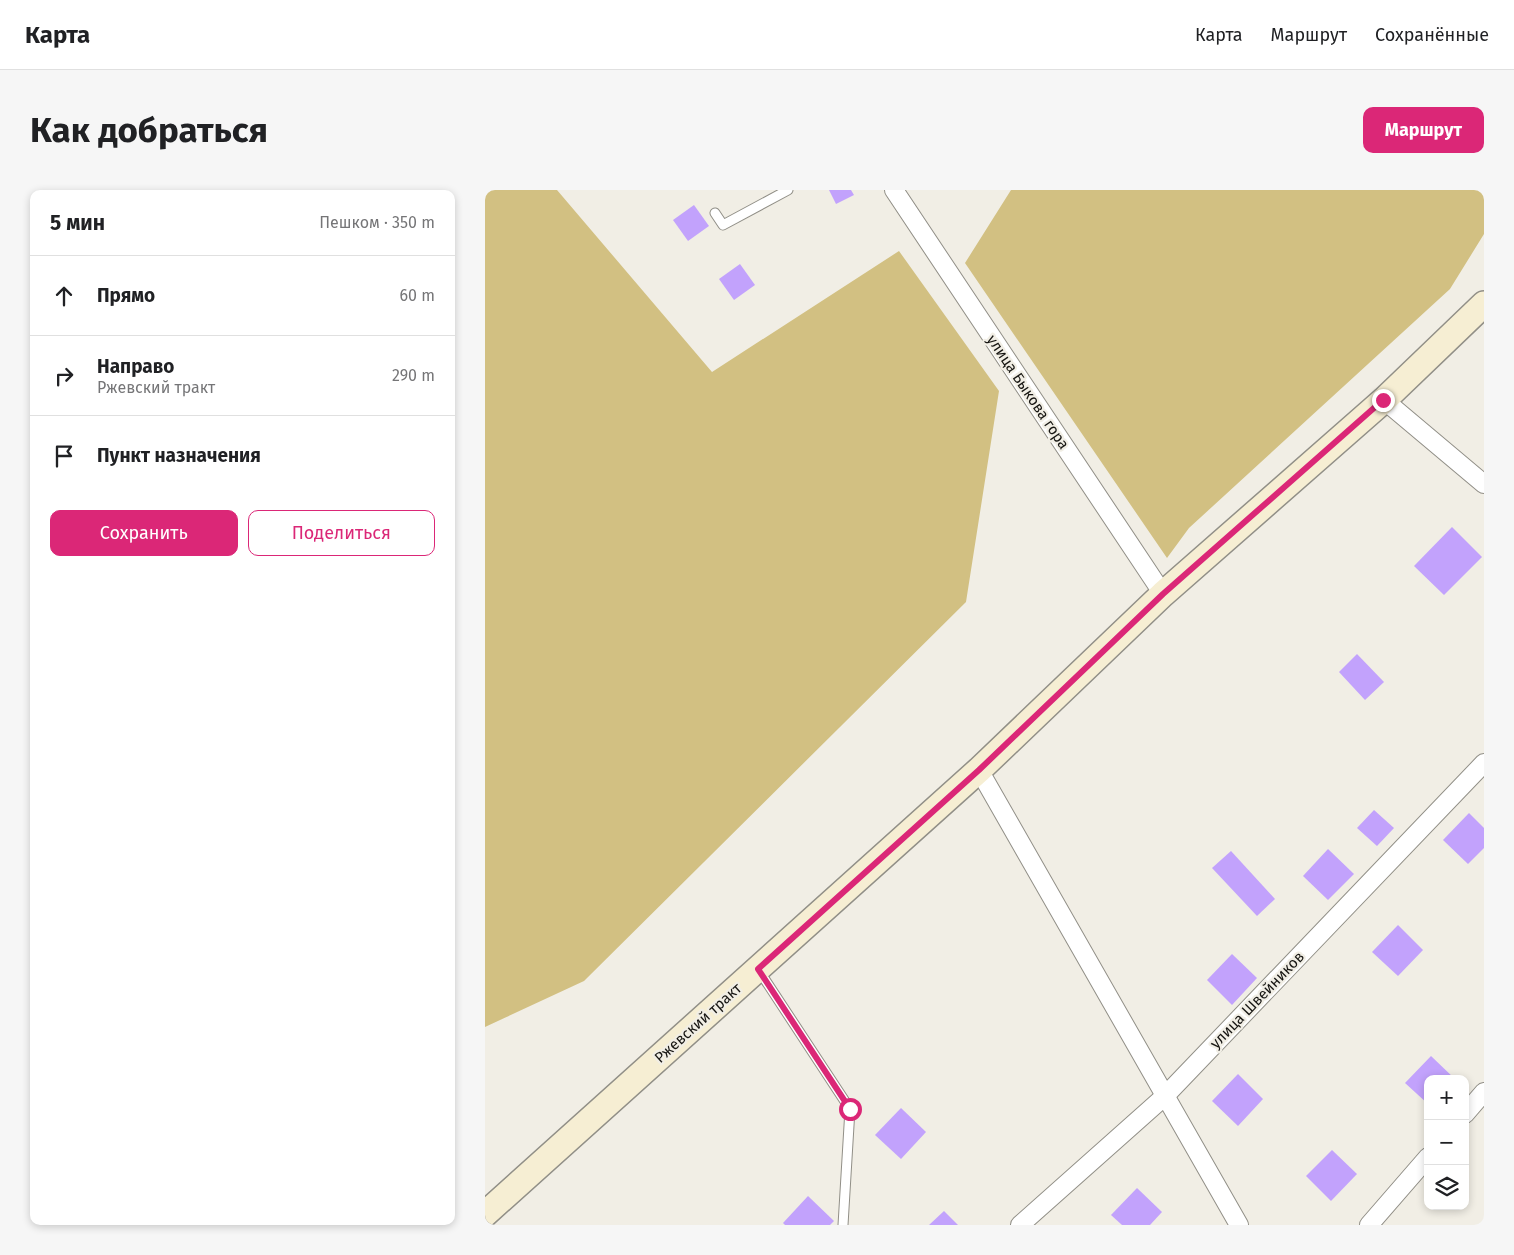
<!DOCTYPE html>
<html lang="ru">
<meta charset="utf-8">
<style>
:root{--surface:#fff;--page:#f6f6f6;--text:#202124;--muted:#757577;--line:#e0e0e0;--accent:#db2777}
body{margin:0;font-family:"Fira Sans",sans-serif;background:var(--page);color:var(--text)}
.controls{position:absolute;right:15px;bottom:15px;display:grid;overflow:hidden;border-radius:10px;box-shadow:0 2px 8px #0003}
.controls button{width:45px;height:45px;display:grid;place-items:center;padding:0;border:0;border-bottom:1px solid var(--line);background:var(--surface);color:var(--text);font:25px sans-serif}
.stop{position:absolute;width:15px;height:15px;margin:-11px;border:4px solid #db2777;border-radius:50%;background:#fff}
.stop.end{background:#db2777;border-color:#fff;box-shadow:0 1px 5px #0008}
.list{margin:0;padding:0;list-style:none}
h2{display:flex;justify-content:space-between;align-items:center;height:65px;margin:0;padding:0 20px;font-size:21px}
h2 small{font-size:16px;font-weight:400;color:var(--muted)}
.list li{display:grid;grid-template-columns:32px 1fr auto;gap:15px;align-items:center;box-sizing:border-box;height:80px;padding:0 20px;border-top:1px solid var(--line)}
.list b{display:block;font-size:19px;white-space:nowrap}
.list p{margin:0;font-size:16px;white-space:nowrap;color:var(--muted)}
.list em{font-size:16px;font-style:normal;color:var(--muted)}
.actions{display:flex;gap:10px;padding:15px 20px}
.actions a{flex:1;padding:11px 0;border:1px solid var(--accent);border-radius:10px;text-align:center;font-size:18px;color:var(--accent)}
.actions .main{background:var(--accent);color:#fff}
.icon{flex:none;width:28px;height:28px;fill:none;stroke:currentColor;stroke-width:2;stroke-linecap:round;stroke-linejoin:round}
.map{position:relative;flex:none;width:999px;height:1035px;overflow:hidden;border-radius:10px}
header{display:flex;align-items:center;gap:30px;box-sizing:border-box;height:70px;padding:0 25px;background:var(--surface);border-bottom:1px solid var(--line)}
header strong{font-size:24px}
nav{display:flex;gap:28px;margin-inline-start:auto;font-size:18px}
.intro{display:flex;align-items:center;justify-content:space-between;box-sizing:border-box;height:120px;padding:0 30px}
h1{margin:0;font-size:35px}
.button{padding:12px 22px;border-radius:10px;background:var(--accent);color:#fff;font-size:18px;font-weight:700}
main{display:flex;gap:30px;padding:0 30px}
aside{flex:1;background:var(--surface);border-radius:10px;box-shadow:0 2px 8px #0003}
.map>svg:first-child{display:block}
</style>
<header>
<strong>Карта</strong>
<nav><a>Карта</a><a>Маршрут</a><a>Сохранённые</a></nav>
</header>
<div class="intro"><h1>Как добраться</h1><a class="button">Маршрут</a></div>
<main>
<aside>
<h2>5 мин<small>Пешком · 350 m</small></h2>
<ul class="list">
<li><svg class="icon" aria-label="ahead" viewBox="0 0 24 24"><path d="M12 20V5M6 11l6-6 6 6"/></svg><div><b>Прямо</b></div><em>60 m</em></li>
<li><svg class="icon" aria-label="right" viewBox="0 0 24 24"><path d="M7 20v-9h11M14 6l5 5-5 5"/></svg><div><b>Направо</b><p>Ржевский тракт</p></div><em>290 m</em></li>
<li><svg class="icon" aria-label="arrive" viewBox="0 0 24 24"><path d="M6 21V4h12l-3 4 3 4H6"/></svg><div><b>Пункт назначения</b></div></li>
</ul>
<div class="actions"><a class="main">Сохранить</a><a>Поделиться</a></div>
</aside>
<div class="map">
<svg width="999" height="1035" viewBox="0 0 999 1035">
<rect width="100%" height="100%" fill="#f1eee5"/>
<g fill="#d2c082">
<polygon points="0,0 72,0 227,182 414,61 514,201 481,412 99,791 0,837"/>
<polygon points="526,0 999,0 999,44 965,99 704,338 682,368 480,73"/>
</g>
<g fill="#c2a2fc">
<polygon points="344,0 366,0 369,5 351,14"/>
<polygon points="209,15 224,36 203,51 188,30"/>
<polygon points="255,74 270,95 249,110 234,89"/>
<polygon points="967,337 997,367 959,405 929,376"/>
<polygon points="872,464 899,492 880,510 854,482"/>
<polygon points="889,620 909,638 892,656 872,638"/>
<polygon points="984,623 999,638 999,658 983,674 958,650"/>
<polygon points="843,659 869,684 843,710 818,686"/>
<polygon points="746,661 790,709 772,726 727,678"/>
<polygon points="913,735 938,760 913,786 887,762"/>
<polygon points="747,764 772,788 747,815 722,790"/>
<polygon points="946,866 970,889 943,889 943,914 920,893"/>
<polygon points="753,884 778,909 753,936 727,911"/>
<polygon points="416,918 441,942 416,969 390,945"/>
<polygon points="847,960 872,984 846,1011 821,986"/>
<polygon points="652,998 677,1022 665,1035 637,1035 626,1025"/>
<polygon points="323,1006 349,1031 345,1035 300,1035 298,1033"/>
<polygon points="459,1021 473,1035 444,1035"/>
</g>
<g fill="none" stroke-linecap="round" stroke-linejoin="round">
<defs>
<g id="lane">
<polyline points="230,23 238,35 303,0"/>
<polyline points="273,779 365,919 358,1035"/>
</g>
<g id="street">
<polyline points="409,0 678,404"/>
<polyline points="899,210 999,294"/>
<polyline points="494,580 754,1035"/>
<polyline points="980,924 999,902"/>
<polyline points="535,1035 680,906 999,573"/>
<polyline points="884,1035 943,967"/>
</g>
<polyline id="secondary" points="0,1024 494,580 678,404 899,210 999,114"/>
</defs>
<use href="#lane" stroke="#918f87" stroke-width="11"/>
<use href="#street" stroke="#918f87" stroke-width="20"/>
<use href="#secondary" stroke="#918f87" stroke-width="28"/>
<use href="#lane" stroke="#fff" stroke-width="9"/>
<use href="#street" stroke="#fff" stroke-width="18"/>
<use href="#secondary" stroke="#f6eed3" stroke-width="25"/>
</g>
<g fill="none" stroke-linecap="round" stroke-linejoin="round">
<polyline stroke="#db2777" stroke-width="6" points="365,919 273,779 494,580 678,404 898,210"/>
</g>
<g text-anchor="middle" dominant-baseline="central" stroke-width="4.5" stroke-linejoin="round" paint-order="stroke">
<g font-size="15" fill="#161512" stroke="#f1eee5">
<text transform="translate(543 202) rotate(56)">улица Быкова гора</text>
<text transform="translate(772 810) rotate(-46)">улица Швейников</text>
<text transform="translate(213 833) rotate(-42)">Ржевский тракт</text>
</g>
</g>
</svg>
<div class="controls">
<button>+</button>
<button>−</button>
<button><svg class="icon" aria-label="layers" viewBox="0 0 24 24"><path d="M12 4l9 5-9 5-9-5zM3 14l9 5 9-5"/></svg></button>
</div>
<div class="stop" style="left:365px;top:919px"></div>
<div class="stop end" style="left:898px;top:210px"></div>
</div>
</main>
